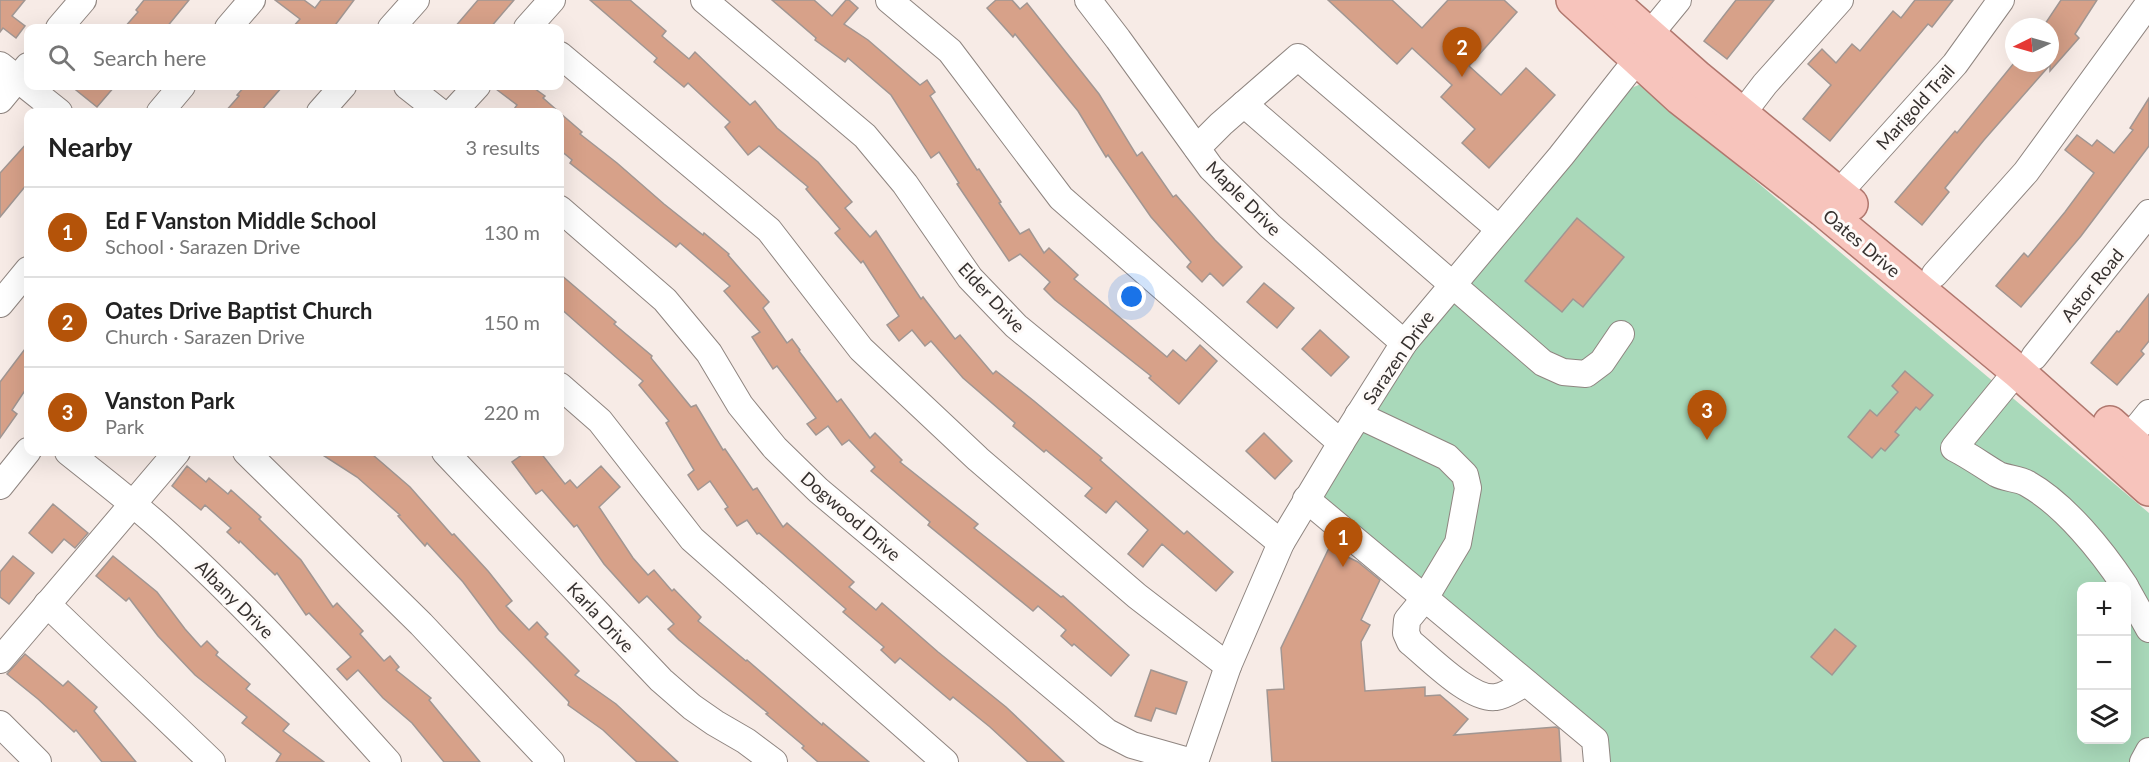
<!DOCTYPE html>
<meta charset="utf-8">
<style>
:root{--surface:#fff;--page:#f2f2f2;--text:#222;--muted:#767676;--line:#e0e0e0;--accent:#b45309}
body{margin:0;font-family:Lato,sans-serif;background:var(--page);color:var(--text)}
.controls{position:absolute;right:18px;bottom:18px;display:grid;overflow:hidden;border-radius:12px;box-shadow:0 6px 24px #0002}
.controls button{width:54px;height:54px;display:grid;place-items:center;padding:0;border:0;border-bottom:2px solid var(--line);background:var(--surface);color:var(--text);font:30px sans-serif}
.compass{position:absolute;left:2005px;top:18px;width:54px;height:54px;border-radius:50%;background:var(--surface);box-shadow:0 6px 24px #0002;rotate:265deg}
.you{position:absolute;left:1132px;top:297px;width:21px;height:21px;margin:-15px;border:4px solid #fff;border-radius:50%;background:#1a73e8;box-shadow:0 0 0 9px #1a73e833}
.badge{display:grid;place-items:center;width:39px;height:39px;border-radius:50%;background:var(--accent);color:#fff;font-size:20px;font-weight:700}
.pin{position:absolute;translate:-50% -50px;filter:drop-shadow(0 2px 3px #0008)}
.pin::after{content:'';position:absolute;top:32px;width:21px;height:18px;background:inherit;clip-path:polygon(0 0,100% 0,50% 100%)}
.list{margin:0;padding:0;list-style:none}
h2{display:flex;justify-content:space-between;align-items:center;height:78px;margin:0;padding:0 24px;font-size:26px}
h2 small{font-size:20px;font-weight:400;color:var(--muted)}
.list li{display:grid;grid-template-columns:39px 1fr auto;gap:18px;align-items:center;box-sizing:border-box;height:90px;padding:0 24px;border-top:2px solid var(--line)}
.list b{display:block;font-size:22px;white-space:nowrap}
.list p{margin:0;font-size:20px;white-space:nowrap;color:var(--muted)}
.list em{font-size:20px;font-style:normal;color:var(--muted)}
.icon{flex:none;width:33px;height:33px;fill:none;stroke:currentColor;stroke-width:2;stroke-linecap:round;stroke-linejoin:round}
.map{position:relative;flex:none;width:2149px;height:762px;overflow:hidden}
.search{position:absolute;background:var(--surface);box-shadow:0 6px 24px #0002;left:24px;top:24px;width:540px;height:66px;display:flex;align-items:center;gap:15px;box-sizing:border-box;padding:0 21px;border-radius:12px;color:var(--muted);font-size:22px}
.panel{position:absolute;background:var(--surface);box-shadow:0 6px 24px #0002;left:24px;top:108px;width:540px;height:348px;border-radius:12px}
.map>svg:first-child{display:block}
</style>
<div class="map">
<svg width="2149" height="762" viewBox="0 0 2149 762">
<rect width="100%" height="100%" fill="#f7ebe6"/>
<path fill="#a9d9ba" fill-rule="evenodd" d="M1641,84L2149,513V762H1604L1316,493L1436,318L1624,91ZM2082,586H2126V740H2082Z"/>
<g fill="#d7a189" stroke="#a19692" stroke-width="1.5">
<polygon points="0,0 25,0 12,16 25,26 16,38 3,28 0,32"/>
<polygon points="144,0 189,0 166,28 124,28 138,12 136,10"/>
<polygon points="275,0 304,0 315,8 321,0 354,0 333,28 292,28 300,19"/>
<polygon points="478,0 514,0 490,28 454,28"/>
<polygon points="590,0 630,0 666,31 662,36 689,59 695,52 750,105 755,101 777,128 818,162 852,202 845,208 870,237 876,231 921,299 923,297 955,339 960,335 993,374 996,371 1034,401 1102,458 1100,460 1184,534 1187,531 1233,572 1216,591 1162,544 1143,567 1128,554 1148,530 1116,501 1106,513 1085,496 1092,488 1046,450 1044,452 1013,426 1015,423 963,378 931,341 925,346 912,330 899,341 887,325 899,316 863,261 861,263 835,233 840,229 806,189 808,187 759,146 748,155 725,127 730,122 688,83 684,87 654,62 657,58"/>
<polygon points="772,0 814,0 832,16 846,0 849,0 858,8 844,24 868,40 920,85 927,80 935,92 930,96 977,170 979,169 1001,202 999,203 1020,234 1029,229 1044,253 1049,248 1078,275 1074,279 1167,357 1173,350 1186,361 1200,345 1217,361 1179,404 1149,378 1151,376 1055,300 1044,289 1050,282 1020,254 1009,261 957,184 959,183 939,152 931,158 891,95 848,58 845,62 815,40 816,38"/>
<polygon points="996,0 1012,0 1020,9 1027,3 1099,94 1137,156 1142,152 1173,197 1176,195 1215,240 1242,267 1223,286 1210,273 1202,282 1187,267 1191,262 1151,217 1108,155 1106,157 1078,111 1015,34 1013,37 987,8"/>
<polygon points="1328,0 1392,0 1422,28 1448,0 1504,0 1517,12 1469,66 1501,95 1526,68 1555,95 1489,168 1462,143 1475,129 1441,97 1452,85 1412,48 1397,64"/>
<polygon points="1736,0 1774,0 1727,59 1704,41"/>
<polygon points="1915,0 1953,0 1932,27 1928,24 1830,141 1803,119 1831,85 1808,64 1822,49 1836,63 1852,44 1860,51 1893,11 1901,18"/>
<polygon points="2061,0 2097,0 2075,34 2079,38 2050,71 2050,65 1984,140 1945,188 1949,192 1922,225 1895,202 1955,131 1957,133 2014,63 2050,63 2050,27 2043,27"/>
<polygon points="71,86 115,86 97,107"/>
<polygon points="245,86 283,86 260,112 225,112 239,96 237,95"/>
<polygon points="492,86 531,86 545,96 543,98 559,112 512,112 517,105"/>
<polygon points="2149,98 2149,146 2081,236 2021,307 1996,286 2024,253 2028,257 2065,212 2094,173 2065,150 2077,135 2092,146 2097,140 2114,153 2133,130 2130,128"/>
<polygon points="560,113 582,132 580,134 617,163 664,204 703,235 704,233 729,254 728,255 769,302 763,308 787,343 792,339 800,350 799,351 837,402 841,399 870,438 875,433 902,460 900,462 978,524 974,528 1061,597 1063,596 1129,655 1111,676 1074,644 1072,646 1061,636 1066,630 1038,606 1033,611 928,525 930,522 871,471 875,467 849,440 842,445 828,426 816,435 807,424 816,418 777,366 773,369 752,337 760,332 724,291 730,286 680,243 676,247 570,163 572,160 560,150"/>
<polygon points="28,142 28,183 0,217 0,173"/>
<polygon points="1577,218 1624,257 1583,307 1573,299 1562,312 1525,281"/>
<polygon points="560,274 616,322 614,324 652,356 651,358 691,407 696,405 723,450 725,449 753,490 757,488 783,527 787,523 854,582 849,587 876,610 882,603 938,652 1006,707 1064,762 1028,762 990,727 953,697 950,700 900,658 895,663 881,650 884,647 843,612 846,609 759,533 757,534 747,520 737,526 725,509 728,507 710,481 698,490 688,475 694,470 666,423 669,421 639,385 643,381 560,308"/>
<polygon points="1264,283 1294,308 1277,328 1247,302"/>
<polygon points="2149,294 2149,341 2141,351 2144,354 2117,385 2091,363 2117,331 2119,332"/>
<polygon points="1320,330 1349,357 1331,376 1302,349"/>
<polygon points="28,345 28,386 12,410 17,414 0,438 0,382"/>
<polygon points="1905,371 1933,395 1920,410 1916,407 1895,432 1899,435 1885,451 1881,448 1872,458 1848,437 1870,410 1877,416 1898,392 1892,386"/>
<polygon points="1264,433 1292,461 1275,479 1246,451"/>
<polygon points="318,452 368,452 373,455 410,487 452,535 454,534 488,571 512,601 506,606 529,630 537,622 548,634 545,637 579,671 575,675 616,704 678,762 637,762 603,730 568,705 569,702 499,630 463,582 427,543 425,546 398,516 400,515 357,477"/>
<polygon points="526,452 540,452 565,484 570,480 577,488 601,466 620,487 599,507 633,558 648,575 654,570 672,591 674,589 701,617 698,621 746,661 747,660 822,725 823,723 869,762 818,762 802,748 804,746 766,714 768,713 679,640 668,629 674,624 647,596 639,603 604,564 577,525 574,527 542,490 536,494 512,462"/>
<polygon points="187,466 206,482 209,478 228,494 231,490 261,517 259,519 301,560 333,607 337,603 363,631 360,634 384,661 390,656 399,667 396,670 431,698 429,700 480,762 444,762 412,723 383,698 358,670 347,680 337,669 351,657 309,613 306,615 277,573 275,575 240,541 239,543 227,532 231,528 205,505 201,510 172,486"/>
<polygon points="53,504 88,533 75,548 64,539 52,553 29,533"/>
<polygon points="1329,548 1358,562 1380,580 1361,620 1370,625 1361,642 1365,691 1425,687 1425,696 1440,695 1468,719 1454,735 1556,727 1559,729 1561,762 1272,762 1267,690 1284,689 1281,648"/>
<polygon points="13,556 34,573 9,604 0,597 0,572"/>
<polygon points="113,556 157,592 185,629 201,647 207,641 218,652 216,655 250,684 246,689 289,724 283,731 324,762 276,762 281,754 242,723 247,717 195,675 158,636 129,598 126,601 96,576"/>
<polygon points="1835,629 1856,646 1832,675 1811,657"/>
<polygon points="25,654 63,686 68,681 97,707 94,711 136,762 102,762 76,730 74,732 38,699 7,674"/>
<polygon points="1151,670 1187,682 1176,714 1156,708 1151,721 1135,716"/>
</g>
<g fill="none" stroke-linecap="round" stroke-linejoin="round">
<defs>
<g id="minor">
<polyline points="704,0 865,136 905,184 970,278 1016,326 1281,543"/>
<polyline points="889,0 950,51 1061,198 1341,443"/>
<polyline points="1088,0 1118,39 1211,168 1270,226 1404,343"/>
<polyline points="59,28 83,0"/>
<polyline points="228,28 252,0"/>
<polyline points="391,28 416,0"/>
<polyline points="527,28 552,0"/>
<polyline points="560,55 769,230 861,349 978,459 1137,596 1228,666"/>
<polyline points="0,65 59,112"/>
<polyline points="407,86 440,112"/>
<polyline points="0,100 28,66"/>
<polyline points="1244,104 1543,363 1563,372 1586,374 1602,362 1621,334"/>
<polyline points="160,112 182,86"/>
<polyline points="320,112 343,86"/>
<polyline points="453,112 477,86"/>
<polyline points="1742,114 1765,84 1840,0"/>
<polyline points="1197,148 1221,124 1298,57 1499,229"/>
<polyline points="1827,206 1955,64 2001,0"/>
<polyline points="560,209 665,300 709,353 740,405 775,448 818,490 1107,732 1132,745 1192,762"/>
<polyline points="1935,274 2026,172 2149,3"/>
<polyline points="0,304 28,270"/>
<polyline points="2034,357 2149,213"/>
<path d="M2017,371L1954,448C1970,456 1982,465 1997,474C2006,479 2019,478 2028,484C2065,505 2102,551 2125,586"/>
<polyline points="560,386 600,421 692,539 945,762"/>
<path d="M1358,415L1447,457L1465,475L1468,488L1458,543L1425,598L1407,620L1406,633L1410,642C1429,657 1471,701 1496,697C1506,696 1517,687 1526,683"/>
<polyline points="2128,439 2149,413"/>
<path d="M68,452C103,480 140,508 173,539C249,609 319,685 388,762"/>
<polyline points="246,452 421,624 551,762"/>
<polyline points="445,452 661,680 692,707 715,723 746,741 774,762"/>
<polyline points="0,486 28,451"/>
<polyline points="1306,499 1595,740 1597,762"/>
<polyline points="2126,588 2149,629"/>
<polyline points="47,604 212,762"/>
<polyline points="0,660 177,452"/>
<polyline points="0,724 38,762"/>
<polyline points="1195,762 1228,666 1281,543 1344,438 1404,343 1561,156 1624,76 1637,60 1650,34 1678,0"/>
<polyline points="2143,762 2149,751"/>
</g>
<g id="major">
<polyline points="1573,0 1680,98 1823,210 2017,371 2149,489"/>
<polyline points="1610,0 1698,78 1851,204"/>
<polyline points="2110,423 2149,458"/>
</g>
</defs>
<use href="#minor" stroke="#8f8580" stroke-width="28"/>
<use href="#major" stroke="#b0776e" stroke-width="36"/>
<use href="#minor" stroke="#fff" stroke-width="26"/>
<use href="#major" stroke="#f7c4bc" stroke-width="33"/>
</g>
<g text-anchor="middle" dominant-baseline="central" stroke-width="6" stroke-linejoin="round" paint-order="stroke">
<g font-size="18" fill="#36312f" stroke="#fefaf8">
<text transform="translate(1915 107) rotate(-48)">Marigold Trail</text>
<text transform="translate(1244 198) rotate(45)">Maple Drive</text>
<text transform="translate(1862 243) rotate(40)">Oates Drive</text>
<text transform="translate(2092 285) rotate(-51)">Astor Road</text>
<text transform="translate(992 297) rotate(47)">Elder Drive</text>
<text transform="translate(1398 357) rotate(-55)">Sarazen Drive</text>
<text transform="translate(851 516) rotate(41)">Dogwood Drive</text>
<text transform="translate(235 599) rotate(45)">Albany Drive</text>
<text transform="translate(601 617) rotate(47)">Karla Drive</text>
</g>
</g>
</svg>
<div class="controls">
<button>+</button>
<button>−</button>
<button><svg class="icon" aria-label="layers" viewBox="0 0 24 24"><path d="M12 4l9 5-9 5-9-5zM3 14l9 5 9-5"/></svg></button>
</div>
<svg class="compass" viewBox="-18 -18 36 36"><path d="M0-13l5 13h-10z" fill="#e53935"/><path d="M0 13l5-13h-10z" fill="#767676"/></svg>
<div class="you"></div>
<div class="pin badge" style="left:1343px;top:567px">1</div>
<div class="pin badge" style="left:1462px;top:77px">2</div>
<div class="pin badge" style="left:1707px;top:440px">3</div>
<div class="search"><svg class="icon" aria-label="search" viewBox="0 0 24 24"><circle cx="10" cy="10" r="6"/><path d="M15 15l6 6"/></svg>Search here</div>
<section class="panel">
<h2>Nearby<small>3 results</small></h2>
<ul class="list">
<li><span class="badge">1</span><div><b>Ed F Vanston Middle School</b><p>School · Sarazen Drive</p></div><em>130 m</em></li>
<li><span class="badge">2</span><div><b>Oates Drive Baptist Church</b><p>Church · Sarazen Drive</p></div><em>150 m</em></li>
<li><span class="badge">3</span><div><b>Vanston Park</b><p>Park</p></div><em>220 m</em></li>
</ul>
</section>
</div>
